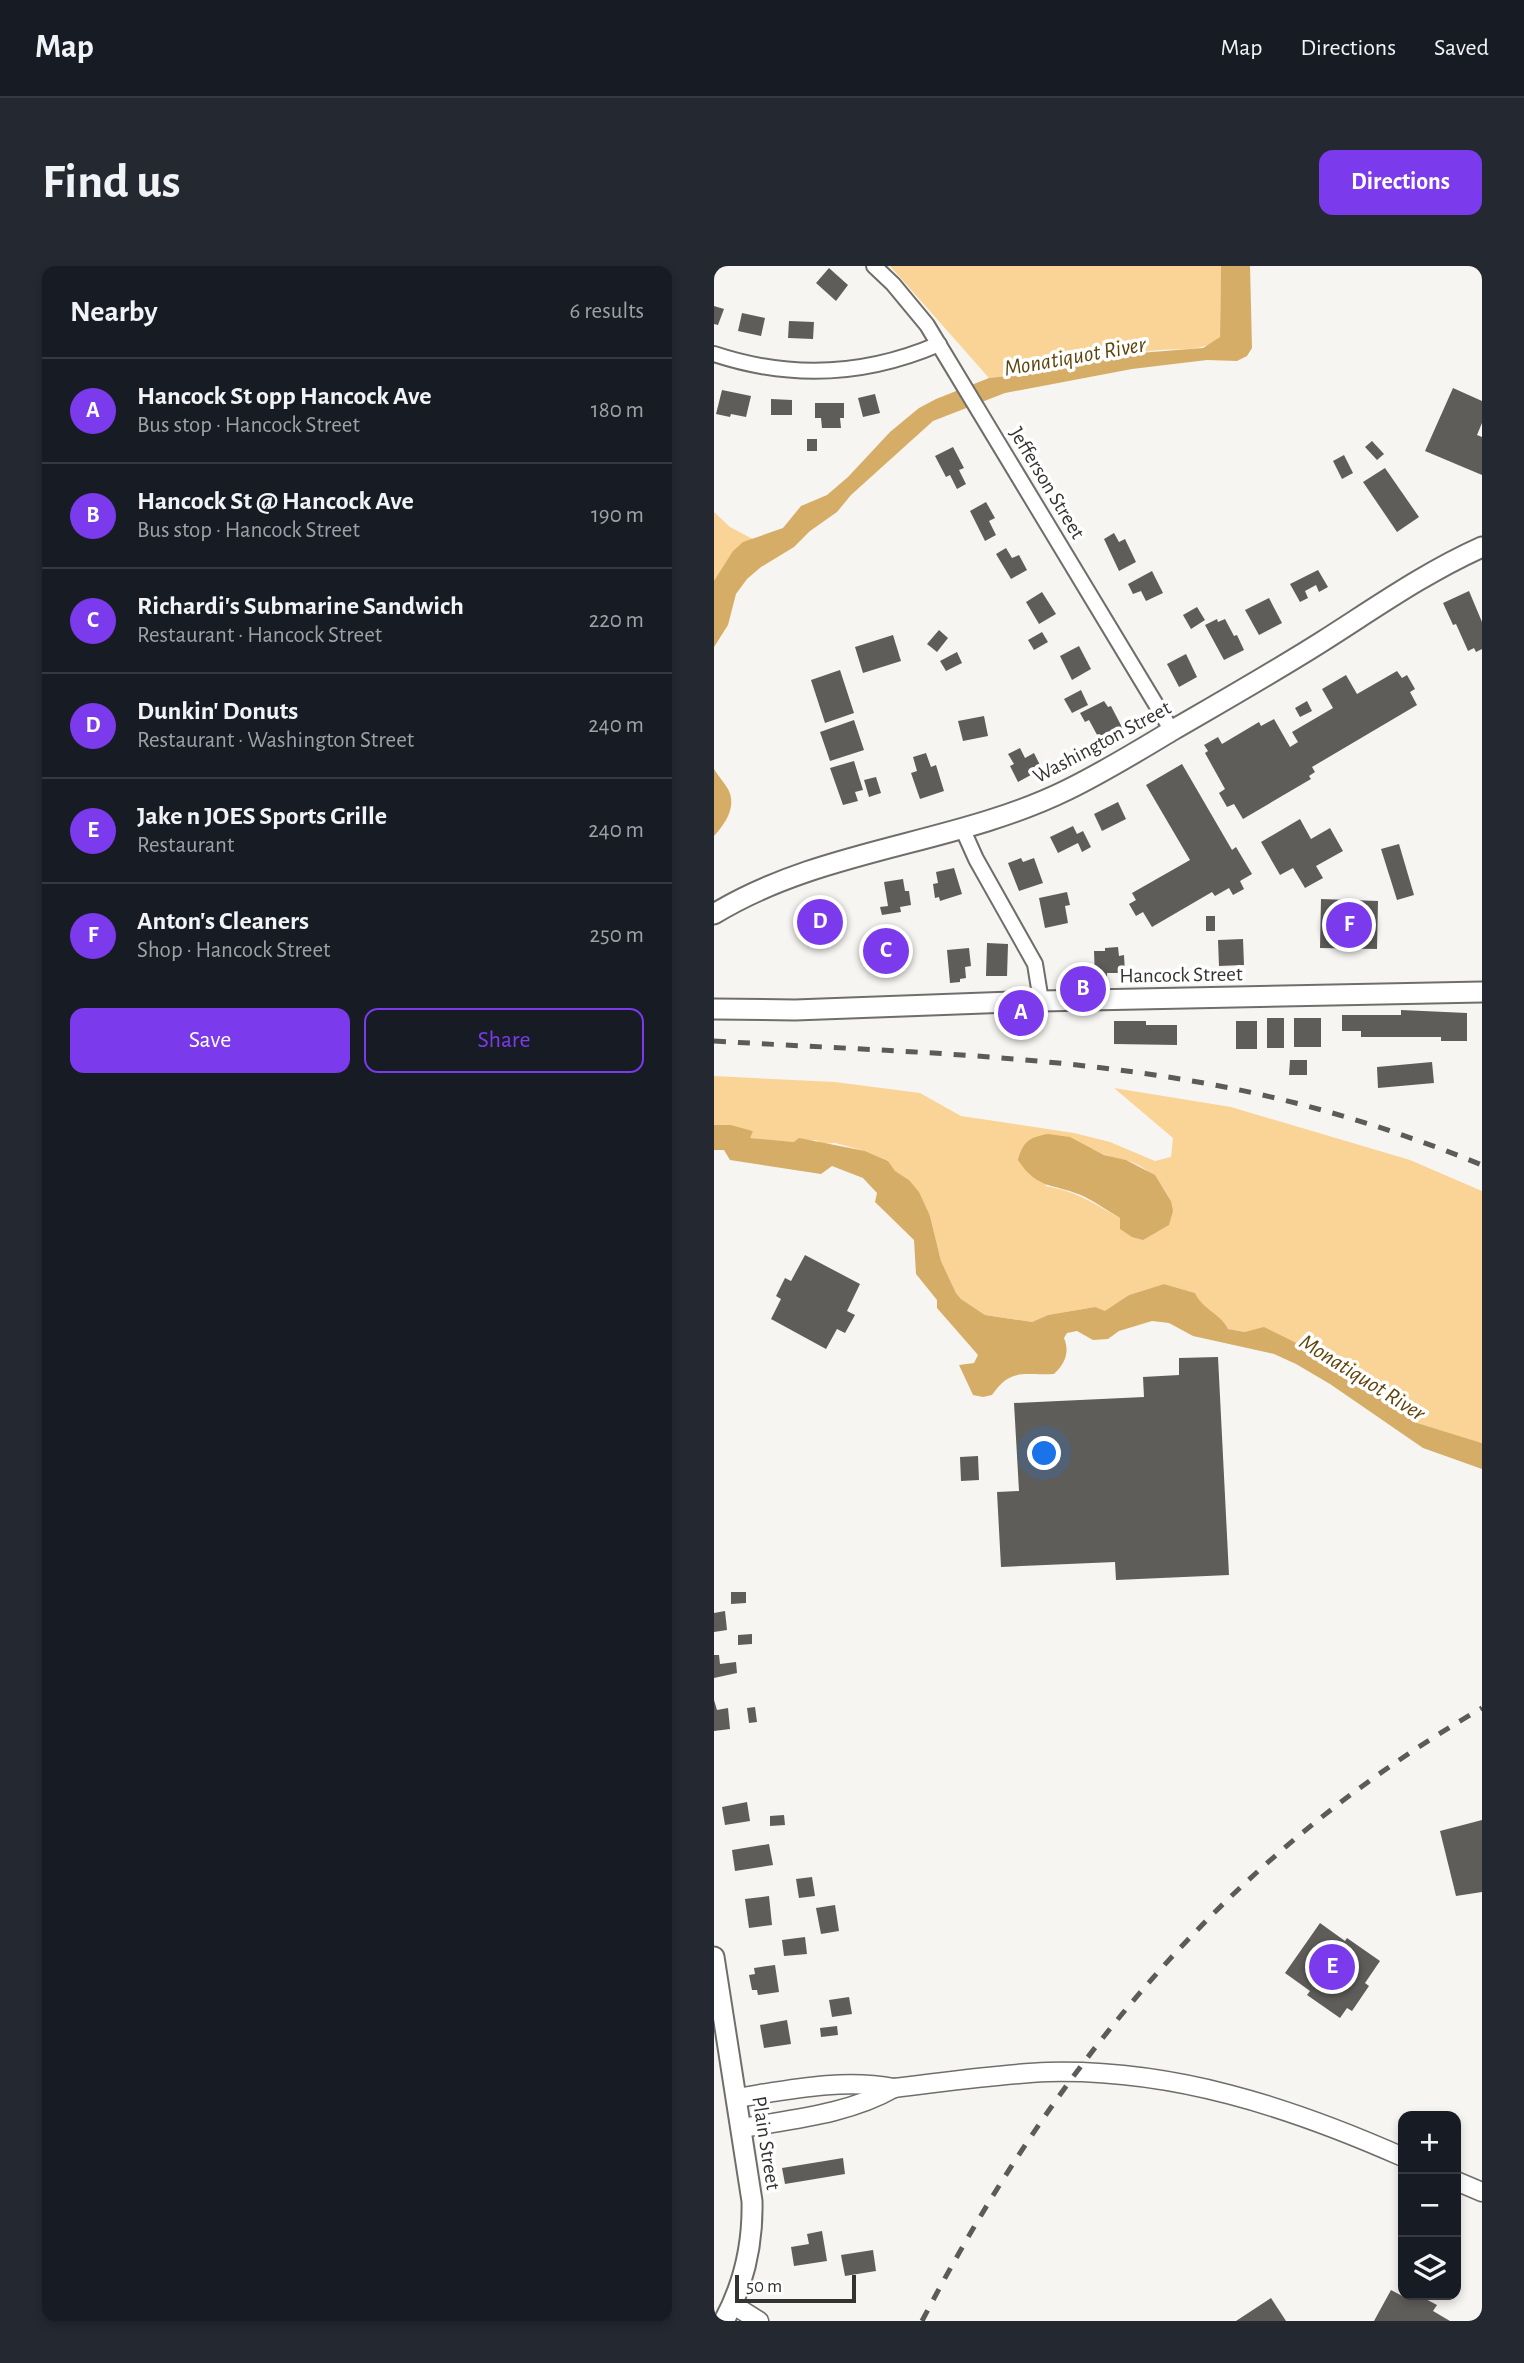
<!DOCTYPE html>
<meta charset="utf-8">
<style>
:root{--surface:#171b24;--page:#242831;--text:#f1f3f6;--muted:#9ea1a6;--line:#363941;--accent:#7c3aed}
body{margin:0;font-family:"Alegreya Sans",sans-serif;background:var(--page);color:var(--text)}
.controls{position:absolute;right:21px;bottom:21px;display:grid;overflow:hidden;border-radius:14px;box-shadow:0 4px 10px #0003}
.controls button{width:63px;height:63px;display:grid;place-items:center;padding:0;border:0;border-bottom:2px solid var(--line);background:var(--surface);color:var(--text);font:35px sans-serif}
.scale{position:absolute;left:21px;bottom:18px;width:121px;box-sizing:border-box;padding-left:7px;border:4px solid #333331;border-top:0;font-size:19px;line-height:24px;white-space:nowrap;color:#333331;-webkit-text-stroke:5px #fff;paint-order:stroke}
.you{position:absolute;left:331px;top:1188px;width:24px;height:24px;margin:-18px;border:5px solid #fff;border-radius:50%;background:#1a73e8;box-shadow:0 0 0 10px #1a73e833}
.badge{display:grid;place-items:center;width:46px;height:46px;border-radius:50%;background:var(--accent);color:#fff;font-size:23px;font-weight:700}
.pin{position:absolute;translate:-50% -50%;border:4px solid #fff;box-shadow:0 2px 7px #0006}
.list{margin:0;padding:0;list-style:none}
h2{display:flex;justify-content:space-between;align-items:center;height:91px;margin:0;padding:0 28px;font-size:30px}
h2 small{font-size:23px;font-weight:400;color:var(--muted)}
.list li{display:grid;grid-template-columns:46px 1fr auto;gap:21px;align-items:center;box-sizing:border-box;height:105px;padding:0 28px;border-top:2px solid var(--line)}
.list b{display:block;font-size:26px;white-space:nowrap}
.list p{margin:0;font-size:23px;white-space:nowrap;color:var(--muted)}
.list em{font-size:23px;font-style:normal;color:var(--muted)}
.actions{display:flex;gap:14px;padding:21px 28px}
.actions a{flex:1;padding:16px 0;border:2px solid var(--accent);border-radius:14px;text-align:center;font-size:24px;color:var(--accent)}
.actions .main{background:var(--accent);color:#fff}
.icon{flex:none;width:38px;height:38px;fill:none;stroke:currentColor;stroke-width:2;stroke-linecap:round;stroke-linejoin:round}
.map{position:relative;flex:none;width:768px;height:2055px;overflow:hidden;border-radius:14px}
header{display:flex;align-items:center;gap:42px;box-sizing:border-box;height:98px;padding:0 35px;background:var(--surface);border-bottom:2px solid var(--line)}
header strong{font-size:33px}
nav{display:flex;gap:38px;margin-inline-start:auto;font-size:24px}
.intro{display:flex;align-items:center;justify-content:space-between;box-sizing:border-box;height:168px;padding:0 42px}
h1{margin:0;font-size:49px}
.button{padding:18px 32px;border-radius:14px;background:var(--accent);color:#fff;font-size:24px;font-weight:700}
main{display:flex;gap:42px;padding:0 42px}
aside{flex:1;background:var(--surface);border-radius:14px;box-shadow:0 4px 10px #0003}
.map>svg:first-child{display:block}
</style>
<header>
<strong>Map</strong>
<nav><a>Map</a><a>Directions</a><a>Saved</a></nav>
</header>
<div class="intro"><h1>Find us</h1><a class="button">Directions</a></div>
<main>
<aside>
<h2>Nearby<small>6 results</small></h2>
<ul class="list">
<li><span class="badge">A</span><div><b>Hancock St opp Hancock Ave</b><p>Bus stop · Hancock Street</p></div><em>180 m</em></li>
<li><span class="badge">B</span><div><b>Hancock St @ Hancock Ave</b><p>Bus stop · Hancock Street</p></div><em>190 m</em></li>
<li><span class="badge">C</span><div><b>Richardi's Submarine Sandwich</b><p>Restaurant · Hancock Street</p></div><em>220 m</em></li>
<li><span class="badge">D</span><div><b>Dunkin' Donuts</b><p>Restaurant · Washington Street</p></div><em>240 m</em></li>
<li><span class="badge">E</span><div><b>Jake n JOES Sports Grille</b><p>Restaurant</p></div><em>240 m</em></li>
<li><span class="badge">F</span><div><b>Anton's Cleaners</b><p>Shop · Hancock Street</p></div><em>250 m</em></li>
</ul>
<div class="actions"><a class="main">Save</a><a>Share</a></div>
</aside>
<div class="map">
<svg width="768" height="2055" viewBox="0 0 768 2055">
<rect width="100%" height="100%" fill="#f7f5f1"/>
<g fill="#f9d496" fill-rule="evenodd">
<path d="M176,0H507L506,71C489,87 466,82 445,84C387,90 333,109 275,112Z"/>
<polygon points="0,246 16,261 48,278 0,334"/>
<path d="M0,810L121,816L206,827L247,850L360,867L396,876L441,895L457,891L459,872L400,822L517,841L696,894L768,925V1177L700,1156L662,1128L531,1066L514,1063L484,1035L481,1027L450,1018L415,1029L391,1046L381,1041L334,1049L318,1056L271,1049L247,1033L242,1027L227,995L216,950L195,914L180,905L174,895L151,885L121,877L108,878L102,874L80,876L35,872L39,865L17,859H0ZM379,883C390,890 399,891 411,894C434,900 447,916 457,935L406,963V952C379,937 362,925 331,920Z"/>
</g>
<g fill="#d6ad66">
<polygon points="507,0 536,0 538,82 533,90 523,95 493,94 418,103 291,127 219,155 137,229 123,246 96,265 80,281 47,301 33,313 22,328 14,359 0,381 0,315 19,285 29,276 69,262 87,240 113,229 134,211 176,166 205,142 222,133 275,112 324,107 412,88 489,82 506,71"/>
<path d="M0,503C4,510 10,516 14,523C23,540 12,557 0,570Z"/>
<path d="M0,859H17L39,865L36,872L80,876L85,872L151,885L174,895L181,905L195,914L205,926L216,950L227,995L242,1027L247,1033L271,1049L318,1056L334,1049L381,1041L391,1045L415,1029L450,1018L481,1027C488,1043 507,1048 514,1063L531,1066L550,1061L621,1096L700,1156L768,1177V1203L709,1182L616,1118L582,1098L560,1088L479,1070L455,1057L438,1055L405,1065L394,1073L379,1074L363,1065L353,1067L350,1072C356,1086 351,1098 340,1108C310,1110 297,1101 278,1129L269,1131L259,1129L245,1099L260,1097L264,1089L223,1042V1034L202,1008L200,974L161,936L163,927L149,912L118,900L107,908L16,894L10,884H0Z"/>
<path d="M334,868L356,871L390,889L412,894L441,909L457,935L459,945L455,959L429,974L418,971L406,963V952C394,945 383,937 371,931C342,917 324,925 304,894C309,875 316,871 334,868Z"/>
</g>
<g fill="#5f5d5a">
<polygon points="115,2 134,19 122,35 102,17"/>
<polygon points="0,40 10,43 4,59 0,58"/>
<polygon points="28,47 51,52 47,70 24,65"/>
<polygon points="75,55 100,56 99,73 74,72"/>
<polygon points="739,122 768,135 768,157 763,169 768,171 768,209 711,185"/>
<polygon points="8,124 37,130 32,151 17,148 16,151 2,148"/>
<polygon points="161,128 166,147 149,151 144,132"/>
<polygon points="57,133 78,134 78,149 57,149"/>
<polygon points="101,137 130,137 130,152 126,152 127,162 108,162 107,152 101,152"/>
<rect x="93" y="173" width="10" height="12"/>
<polygon points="658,175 670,188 663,194 651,181"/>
<polygon points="239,181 250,202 245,204 252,218 243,223 236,209 232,211 221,190"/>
<polygon points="630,189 639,207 628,213 619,195"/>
<polygon points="671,202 705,251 683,266 649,216"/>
<polygon points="272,236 281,252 275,255 282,269 271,275 256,245"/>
<polygon points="400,267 405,276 411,273 422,296 405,305 390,273"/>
<polygon points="292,282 298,292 305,289 313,304 297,313 282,288"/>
<polygon points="604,304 614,321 605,326 602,319 591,325 594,332 586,336 576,318"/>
<polygon points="438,305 449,327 432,335 427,325 419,328 414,318"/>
<polygon points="755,325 768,356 768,383 762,386 760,382 754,385 742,358 739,359 729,337"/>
<polygon points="328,326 342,348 325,358 312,336"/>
<polygon points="555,332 568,357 545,369 531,344"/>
<polygon points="483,341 491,354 477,363 469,349"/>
<polygon points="503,353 504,356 511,353 520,370 523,369 530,384 510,394 491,359"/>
<polygon points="225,364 234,372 223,386 213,378"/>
<polygon points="328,366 334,376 320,384 314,374"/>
<polygon points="179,369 187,395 149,407 141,381"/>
<polygon points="365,380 377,403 358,414 346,390"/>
<polygon points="243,386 248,397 232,405 226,395"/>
<polygon points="472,388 483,411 465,421 453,398"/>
<polygon points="126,404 140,447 111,457 97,414"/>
<polygon points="683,405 688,412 693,409 701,423 696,426 703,439 598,501 601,506 595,510 597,513 529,553 520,538 513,541 505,527 511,523 491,487 494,485 490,479 504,471 508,478 545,456 547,460 560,453 576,481 584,476 578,466 619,442 608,423 632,409 643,428"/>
<polygon points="367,424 374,439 358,447 350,433"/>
<polygon points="390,435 394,441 397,440 411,467 388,478 375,454 371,456 366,447"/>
<polygon points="593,435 598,445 586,451 581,442"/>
<polygon points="270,450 274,470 249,475 244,455"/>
<polygon points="140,454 150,484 116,495 106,466"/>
<polygon points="306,482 311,492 320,487 328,503 304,516 296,500 300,498 294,488"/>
<polygon points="212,487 217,501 222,499 230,525 206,533 197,507 203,505 199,491"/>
<polygon points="140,495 149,524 141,526 144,535 129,539 116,502"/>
<polygon points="468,498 518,584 522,581 538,608 526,615 530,623 519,629 515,622 501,630 498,626 438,661 429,646 422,650 415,638 422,634 418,627 476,594 432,519"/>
<polygon points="162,511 167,527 155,531 150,514"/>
<polygon points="404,536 412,553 388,565 380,548"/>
<polygon points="586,553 597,573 616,562 629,585 602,600 609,612 591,622 579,602 566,609 547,576"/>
<polygon points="359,560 363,568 369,565 377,581 368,586 364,577 344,587 336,571"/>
<polygon points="685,578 700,629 683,634 667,583"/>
<polygon points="307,592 309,596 320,592 329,617 305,625 294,597"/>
<polygon points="240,602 248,628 226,635 225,631 221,632 219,618 224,617 222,606"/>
<polygon points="189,613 191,625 195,625 197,639 186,641 187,646 168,649 166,641 174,640 170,616"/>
<polygon points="353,626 356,639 351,640 354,657 331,662 325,632"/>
<polygon points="117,632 129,669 95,681 83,643"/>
<polygon points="607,633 664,635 663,683 606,682"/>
<rect x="492" y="650" width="9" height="15"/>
<polygon points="186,667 191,697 158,702 153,673"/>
<polygon points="529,673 530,699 505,700 504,674"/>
<polygon points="273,677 294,678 293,710 272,710"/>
<polygon points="404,681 405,690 410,689 411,707 393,707 393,712 381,713 380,685 391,685 391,682"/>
<polygon points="255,682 257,700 251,701 252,712 246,713 246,716 236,717 233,684"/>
<polygon points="687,744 753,747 753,775 727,775 727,771 647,771 647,765 628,765 628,749 687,749"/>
<rect x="553" y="752" width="17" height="30"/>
<rect x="580" y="752" width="27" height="29"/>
<polygon points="400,755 432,755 432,759 463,759 463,779 400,778"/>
<rect x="522" y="755" width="21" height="28"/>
<polygon points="576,794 593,794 593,809 575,809"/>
<polygon points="718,796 720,817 664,822 663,801"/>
<polygon points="91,989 146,1018 133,1045 141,1049 131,1067 123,1063 112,1083 57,1053 67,1033 62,1030 71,1012 77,1015"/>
<polygon points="504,1091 515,1309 402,1314 401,1296 287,1301 283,1226 305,1225 300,1137 430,1131 429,1111 465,1109 465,1092"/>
<polygon points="264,1190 265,1214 247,1215 246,1191"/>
<polygon points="17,1326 32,1326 32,1337 17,1338"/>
<polygon points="11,1345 13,1364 0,1366 0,1347"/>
<polygon points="38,1368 38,1378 24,1379 24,1369"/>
<polygon points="0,1389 5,1389 6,1398 22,1396 23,1407 0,1412"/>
<polygon points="0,1434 3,1444 14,1442 16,1463 0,1465"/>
<polygon points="41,1441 43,1456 35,1457 33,1442"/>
<polygon points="33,1536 36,1555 11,1559 8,1541"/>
<polygon points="70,1549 71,1559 56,1560 56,1550"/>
<polygon points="768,1554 768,1626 742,1630 726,1565"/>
<polygon points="55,1578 59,1599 21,1605 18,1584"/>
<polygon points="98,1611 101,1630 85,1632 82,1613"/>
<polygon points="55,1630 58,1659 35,1662 31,1633"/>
<polygon points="121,1639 125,1665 107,1668 102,1642"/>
<polygon points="606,1657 631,1675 633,1672 666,1695 651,1717 655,1720 638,1745 633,1742 626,1752 593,1729 596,1725 571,1707"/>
<polygon points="91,1671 93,1688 70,1690 68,1674"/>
<polygon points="61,1699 65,1726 44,1729 43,1724 38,1724 35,1709 41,1708 40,1702"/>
<polygon points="135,1731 138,1748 118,1751 115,1734"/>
<polygon points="73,1754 77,1778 50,1782 46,1759"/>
<polygon points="123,1760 124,1769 107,1771 106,1762"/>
<polygon points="129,1892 131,1908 71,1918 68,1902"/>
<polygon points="108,1965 113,1995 80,2000 77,1981 95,1978 93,1968"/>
<polygon points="159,1984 162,2005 131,2010 127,1989"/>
<polygon points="677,2024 692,2032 693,2029 704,2029 723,2039 719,2045 736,2055 660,2055"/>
<polygon points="557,2032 572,2055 522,2055"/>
</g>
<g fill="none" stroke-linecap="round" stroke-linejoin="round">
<defs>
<g id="minor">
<polyline points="160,0 179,18 213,59 458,465"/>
<path d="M0,88C75,113 151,110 225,78"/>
<polyline points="249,564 262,593 321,698 327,735"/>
</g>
<g id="tertiary">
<path d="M22,1832C74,1824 128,1812 180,1822C231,1816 283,1808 334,1806C459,1803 576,1841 689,1891"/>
<path d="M28,1862C79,1853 135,1848 180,1822"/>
<polyline points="742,1915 768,1926"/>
<polyline points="18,2038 45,2055"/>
</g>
<g id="secondary">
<path d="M0,648C108,582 241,579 353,524C390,506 424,485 459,464C509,435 560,406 609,375C661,342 712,306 768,281"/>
<polyline points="0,743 81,744 327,735 768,726"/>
<path d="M0,1691L38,1935C39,1977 30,2018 10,2055"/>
</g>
</defs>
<use href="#minor" stroke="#706e6b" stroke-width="18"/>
<use href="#tertiary" stroke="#706e6b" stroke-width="21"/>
<use href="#secondary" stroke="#706e6b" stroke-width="23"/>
<use href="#minor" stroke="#fff" stroke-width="14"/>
<use href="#tertiary" stroke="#fff" stroke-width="18"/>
<use href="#secondary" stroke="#fff" stroke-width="19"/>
<g stroke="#5b5b59" stroke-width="5" stroke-dasharray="12 12" stroke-linecap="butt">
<path d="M0,775C165,785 332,788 495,818C588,835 680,863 768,899"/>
<path d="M208,2055C342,1798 514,1589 768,1442"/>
</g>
</g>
<g text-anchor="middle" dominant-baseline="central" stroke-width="7" stroke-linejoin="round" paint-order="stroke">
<g font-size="21" fill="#333331" stroke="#fff">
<text transform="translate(333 217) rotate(59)">Jefferson Street</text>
<text transform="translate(388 476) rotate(-28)">Washington Street</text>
<text transform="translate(467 709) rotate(-1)">Hancock Street</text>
<text transform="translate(52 1877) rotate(81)">Plain Street</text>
</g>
<g font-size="23" font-style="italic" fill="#5f440a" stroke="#fff">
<text transform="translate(361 91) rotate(-10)">Monatiquot River</text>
<text transform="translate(648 1112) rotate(32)">Monatiquot River</text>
</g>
</g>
</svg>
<div class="controls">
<button>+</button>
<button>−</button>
<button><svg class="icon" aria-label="layers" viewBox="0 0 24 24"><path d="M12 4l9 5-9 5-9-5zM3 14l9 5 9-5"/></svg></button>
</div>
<div class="scale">50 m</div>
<div class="you"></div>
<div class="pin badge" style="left:307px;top:747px">A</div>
<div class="pin badge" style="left:369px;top:723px">B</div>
<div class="pin badge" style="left:172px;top:685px">C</div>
<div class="pin badge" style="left:106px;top:656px">D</div>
<div class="pin badge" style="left:618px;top:1701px">E</div>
<div class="pin badge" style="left:635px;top:659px">F</div>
</div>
</main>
